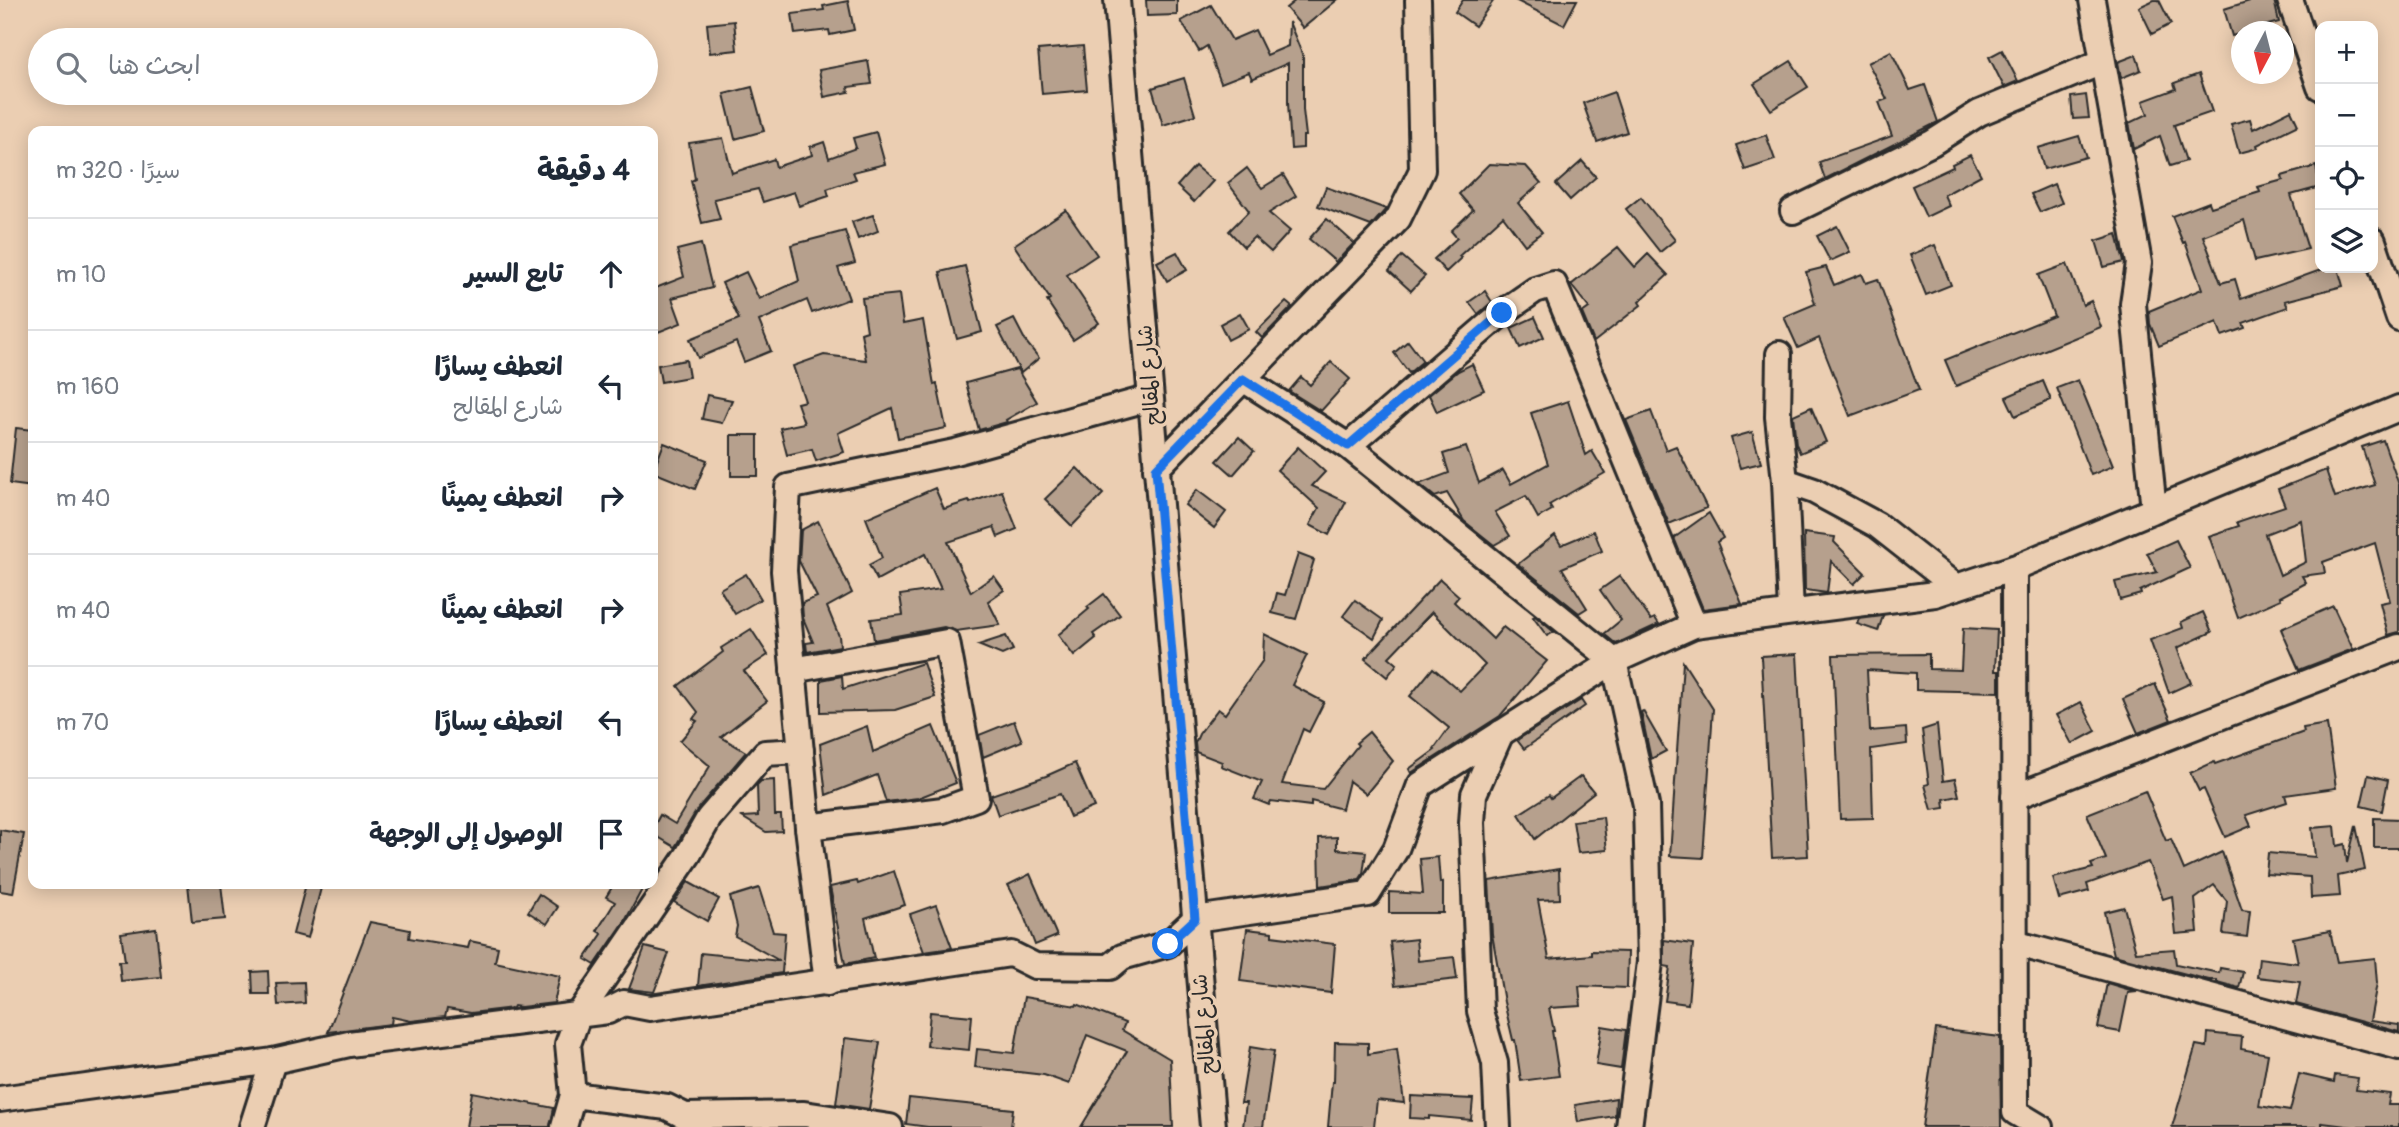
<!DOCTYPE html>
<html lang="ar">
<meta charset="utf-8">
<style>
:root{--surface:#fff;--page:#f2f2f3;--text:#1f2937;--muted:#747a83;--line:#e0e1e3}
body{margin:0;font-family:Pangolin,"Playpen Sans Arabic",sans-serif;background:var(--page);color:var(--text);direction:rtl}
.controls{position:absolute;right:21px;top:21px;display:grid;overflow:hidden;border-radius:14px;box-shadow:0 4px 18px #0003}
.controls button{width:63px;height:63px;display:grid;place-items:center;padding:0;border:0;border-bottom:2px solid var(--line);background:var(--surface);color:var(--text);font:35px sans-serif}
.compass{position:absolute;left:2231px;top:21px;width:63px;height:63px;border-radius:50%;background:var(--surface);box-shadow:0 4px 18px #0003;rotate:187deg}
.stop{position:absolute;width:21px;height:21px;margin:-16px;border:5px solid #1a73e8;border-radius:50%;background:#fff}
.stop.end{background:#1a73e8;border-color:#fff;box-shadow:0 2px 7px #0008}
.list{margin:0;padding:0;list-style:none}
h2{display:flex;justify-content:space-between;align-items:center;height:91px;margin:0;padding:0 28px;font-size:30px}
h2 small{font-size:23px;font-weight:400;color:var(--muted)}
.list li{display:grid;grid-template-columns:46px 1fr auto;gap:21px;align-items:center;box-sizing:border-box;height:112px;padding:0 28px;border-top:2px solid var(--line)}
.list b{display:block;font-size:26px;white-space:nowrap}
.list p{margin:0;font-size:23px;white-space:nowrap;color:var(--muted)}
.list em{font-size:23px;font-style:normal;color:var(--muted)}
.icon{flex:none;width:38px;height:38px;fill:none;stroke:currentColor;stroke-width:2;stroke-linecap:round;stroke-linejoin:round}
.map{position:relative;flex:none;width:2399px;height:1127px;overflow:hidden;direction:ltr}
.search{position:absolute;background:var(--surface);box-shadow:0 4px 18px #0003;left:28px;top:28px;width:630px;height:77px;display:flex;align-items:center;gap:18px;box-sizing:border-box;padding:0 24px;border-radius:38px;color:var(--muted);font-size:26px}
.panel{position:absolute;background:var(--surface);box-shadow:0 4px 18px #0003;left:28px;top:126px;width:630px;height:763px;border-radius:14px;direction:rtl}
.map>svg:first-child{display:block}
</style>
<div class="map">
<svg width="2399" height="1127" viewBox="0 0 2399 1127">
<rect width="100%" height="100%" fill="#ebceb2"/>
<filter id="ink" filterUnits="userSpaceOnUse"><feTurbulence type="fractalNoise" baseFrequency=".0143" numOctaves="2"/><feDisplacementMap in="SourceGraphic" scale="14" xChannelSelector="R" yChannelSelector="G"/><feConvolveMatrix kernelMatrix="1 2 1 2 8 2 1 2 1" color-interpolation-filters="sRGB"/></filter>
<g filter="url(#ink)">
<g fill="#b6a08d" stroke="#2b2b2b" stroke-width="2" fill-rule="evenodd">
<polygon points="1146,0 1177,0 1177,15 1147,16"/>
<polygon points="1296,0 1337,0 1303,28 1286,8"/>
<polygon points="1463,0 1494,0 1475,26 1455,12"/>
<polygon points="1515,0 1577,0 1564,25"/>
<polygon points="2154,0 2159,0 2171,24 2152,34 2139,7"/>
<polygon points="2253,0 2274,0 2279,22 2242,32 2242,33 2232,36 2224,9"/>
<polygon points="848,1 854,30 830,35 829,30 795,34 792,14 824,10 823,6"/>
<polygon points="1211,5 1232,40 1255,30 1267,55 1288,46 1289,22 1303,56 1303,110 1306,136 1303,136 1303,148 1291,149 1288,103 1288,63 1252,79 1249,72 1221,83 1207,46 1199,51 1181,21"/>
<polygon points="734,21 737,50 710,53 707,24"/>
<polygon points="1083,46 1087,90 1042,94 1038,50"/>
<polygon points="2002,50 2018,81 2004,87 1989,57"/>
<polygon points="1891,51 1910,90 1925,85 1938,122 1825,179 1819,162 1892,136 1879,102 1887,99 1868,63"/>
<polygon points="2136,55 2141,70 2121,78 2118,62"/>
<polygon points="868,61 872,84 848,87 849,92 824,97 819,70"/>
<polygon points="1791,61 1808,87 1771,110 1754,84"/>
<polygon points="2199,74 2212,112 2174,125 2186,161 2170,166 2160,136 2134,149 2129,123 2148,114 2143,101 2176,89 2174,83"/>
<polygon points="1184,78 1195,115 1163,125 1152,88"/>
<polygon points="752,87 764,131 735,139 724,94"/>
<polygon points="1614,92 1627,132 1597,142 1583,103"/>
<polygon points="2086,95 2089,118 2073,119 2071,97"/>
<polygon points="2291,110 2298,125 2257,145 2258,148 2239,153 2231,124 2250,119 2253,129"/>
<polygon points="876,132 885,164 853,172 856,179 827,189 829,196 799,206 794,192 763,202 758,189 714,199 720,219 702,223 691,181 695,179 689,143 723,138 732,173 774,159 776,167 812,155 810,147 824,142 829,158 856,148 853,138"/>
<polygon points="1766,135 1775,160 1745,170 1736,145"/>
<polygon points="2079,136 2086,157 2044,169 2038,148"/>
<polygon points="1970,155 1981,175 1944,195 1949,206 1926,217 1912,186 1953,167 1952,164"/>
<polygon points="1582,161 1596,177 1570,200 1556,184"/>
<polygon points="1489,164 1526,166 1541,183 1518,203 1542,232 1525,245 1503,216 1459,256 1461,258 1446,272 1434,259 1457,238 1451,231 1473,210 1459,194"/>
<polygon points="1195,166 1213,181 1194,202 1177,186"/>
<polygon points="2316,166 2320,187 2291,195 2308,249 2255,261 2244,220 2203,236 2221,283 2235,279 2241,299 2326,268 2338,268 2343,286 2285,301 2288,307 2243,323 2245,328 2222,336 2217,322 2159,346 2150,324 2149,311 2202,289 2185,242 2183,243 2172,216 2209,202 2211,207 2260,192 2258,187 2283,180 2282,176"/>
<polygon points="1247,168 1262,188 1283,175 1296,196 1269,213 1290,231 1271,252 1254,237 1244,247 1229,231 1249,211 1228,183"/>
<polygon points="2054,184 2062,203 2040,212 2031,194"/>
<polygon points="1326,187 1386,209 1371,226 1318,206"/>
<polygon points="1641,197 1675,240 1660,252 1626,209"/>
<polygon points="1066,210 1097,255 1067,275 1099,323 1073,340 1047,301 1050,299 1014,245"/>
<polygon points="873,215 878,231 858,239 852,222"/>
<polygon points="1327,219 1354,243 1336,262 1309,239"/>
<polygon points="1837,226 1850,252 1830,261 1817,236"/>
<polygon points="845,231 855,263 838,268 849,299 812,313 807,300 759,321 771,351 744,362 736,342 698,358 690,339 739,319 722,283 746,272 759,299 799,281 791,245"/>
<polygon points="2117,234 2124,262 2104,267 2096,241"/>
<polygon points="701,244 712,288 672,298 681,323 653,334 653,289 684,277 677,250"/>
<polygon points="1935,245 1951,285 1926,295 1910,255"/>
<polygon points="1618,247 1635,267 1648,254 1668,275 1639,302 1641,305 1594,342 1582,313 1589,308 1571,285"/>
<polygon points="1177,252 1187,270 1167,281 1157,262"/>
<polygon points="1402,256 1425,276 1411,291 1389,271"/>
<polygon points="2067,264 2083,305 2091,301 2101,327 1956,386 1945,360 2054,316 2038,275"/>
<polygon points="965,266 982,332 957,339 940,272"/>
<polygon points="1826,267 1834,285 1862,274 1866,283 1878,279 1919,390 1850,416 1819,338 1798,348 1784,317 1815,304 1806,272"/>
<polygon points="1485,291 1492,302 1478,314 1469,302"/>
<polygon points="899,294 903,324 923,320 934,385 937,384 946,428 898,438 892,408 838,433 844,452 816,461 812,449 787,455 780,428 804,423 797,403 805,401 793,366 824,355 866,360 861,333 867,331 862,298"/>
<polygon points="1286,302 1292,307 1262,338 1256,332"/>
<polygon points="1240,313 1249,329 1228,340 1220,324"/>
<polygon points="1535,317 1544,337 1520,348 1511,328"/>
<polygon points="1014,319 1026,342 1039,358 1021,373 997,327"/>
<polygon points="1408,341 1423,361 1409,373 1394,353"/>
<polygon points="686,360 689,377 661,382 658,365"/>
<polygon points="1331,362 1350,379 1321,411 1289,391 1301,377 1310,385"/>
<polygon points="1472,364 1484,390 1437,412 1429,395 1458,371"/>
<polygon points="1017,369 1037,402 1006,420 1007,422 979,430 966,383"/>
<polygon points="2078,380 2113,466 2091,475 2057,388"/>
<polygon points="2043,381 2051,400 2015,416 2006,397"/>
<polygon points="707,395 732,400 722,423 702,419"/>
<polygon points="1568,401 1586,455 1592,451 1605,473 1549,505 1552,510 1538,518 1526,496 1495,512 1510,536 1494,545 1464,521 1447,493 1435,497 1419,484 1449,473 1443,454 1466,447 1479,483 1503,470 1511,484 1548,464 1531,413"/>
<polygon points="1811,407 1826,442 1800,453 1796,444 1793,415"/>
<polygon points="1651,411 1666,450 1676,446 1707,508 1669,524 1626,420"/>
<polygon points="16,428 33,430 33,487 10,484"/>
<polygon points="1752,432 1761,463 1740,468 1731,438"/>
<rect x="731" y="435" width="27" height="41"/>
<polygon points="1239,437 1254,451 1233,475 1217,461"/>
<path d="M2383,440L2399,485V632L2388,635L2380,603L2390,601L2375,543L2323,562L2325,573L2302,576L2306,583L2280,597L2281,599L2238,618L2209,536L2239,526L2237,522L2285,506L2278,489L2326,470L2335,497L2375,485L2362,447ZM2301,520L2306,562L2280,575L2265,534Z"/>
<polygon points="664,443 707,460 695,489 653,472"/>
<polygon points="1298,447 1325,472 1312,486 1346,502 1329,535 1310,525 1319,508 1277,470"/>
<polygon points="1077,468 1103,494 1072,526 1045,499"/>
<polygon points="935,488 944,509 969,501 970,503 1002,491 1017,529 998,537 994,527 948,542 971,592 994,576 1004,590 988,601 1000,625 956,631 944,627 874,640 871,619 903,615 900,595 941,589 925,554 877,580 869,565 882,558 866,518"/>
<polygon points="1197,490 1226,512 1214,528 1185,505"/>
<polygon points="1709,513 1723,538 1717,542 1742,604 1703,609 1674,538"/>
<polygon points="818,521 852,593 827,607 839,636 840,646 807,652 806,643 813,642 803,618 802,603 817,597 799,561 801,530"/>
<polygon points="1594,531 1602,551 1562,568 1587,608 1579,613 1518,564 1555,535 1561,545"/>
<polygon points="1804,533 1835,537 1834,542 1865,573 1854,584 1831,561 1827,593 1805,590"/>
<polygon points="2176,540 2190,568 2140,591 2141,594 2120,600 2115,582 2157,572 2147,553"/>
<polygon points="1298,554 1314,560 1296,619 1272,613 1277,593 1285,595"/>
<polygon points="746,574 761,599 735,614 720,589"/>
<polygon points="1620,576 1651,620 1655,618 1659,624 1616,644 1604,634 1621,620 1600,590"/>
<polygon points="1440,579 1459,596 1454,602 1493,639 1503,627 1547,661 1500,716 1411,773 1409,769 1435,750 1434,749 1449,728 1410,696 1433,668 1460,691 1485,665 1432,612 1389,657 1397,664 1387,677 1365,659"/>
<polygon points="1104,594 1120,615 1093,634 1096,638 1074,656 1058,635 1089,609 1087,607"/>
<polygon points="1355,600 1383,620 1374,638 1343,616"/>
<polygon points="2333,606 2353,649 2299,670 2281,629"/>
<polygon points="2203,612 2212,632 2177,648 2191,683 2169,693 2150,640 2183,628 2181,622"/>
<polygon points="1535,616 1554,632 1547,636 1533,617"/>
<polygon points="1883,616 1878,631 1857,624 1859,619"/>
<polygon points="1963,628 1997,630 1995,671 1999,671 1999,692 1916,690 1916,673 1867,670 1870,731 1906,728 1907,744 1871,749 1873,818 1840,819 1833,655 1929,654 1929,669 1961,670"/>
<polygon points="751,629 768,655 744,671 767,701 721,737 746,752 698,808 675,847 653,834 653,828 660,815 675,824 710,766 680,741 697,721 693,719 698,712 678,686 723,652 721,648"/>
<polygon points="1264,634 1307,655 1292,685 1324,702 1309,732 1303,729 1282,784 1323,789 1358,745 1356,743 1369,732 1393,761 1366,794 1349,781 1342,809 1311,801 1311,806 1271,801 1269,805 1254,799 1262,782 1221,766 1222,762 1196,752 1195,743 1199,734 1218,709 1225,714 1263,660"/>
<polygon points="1006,636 1013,650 1002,655 978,645"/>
<polygon points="1797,654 1808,856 1772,858 1761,656"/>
<polygon points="1683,662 1713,709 1703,858 1670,856"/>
<polygon points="923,663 935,697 895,710 821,712 821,680 842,676 843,689"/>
<polygon points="2155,684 2171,720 2138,733 2123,699"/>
<polygon points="1581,700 1585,706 1524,749 1517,740"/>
<polygon points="2081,702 2096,731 2072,744 2056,715"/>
<polygon points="1643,711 1666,751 1651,759 1641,712"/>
<polygon points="1014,721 1022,741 983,757 979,735"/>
<polygon points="2327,724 2336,788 2285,795 2287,802 2246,815 2251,826 2225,837 2204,789 2199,791 2190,773 2214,762 2215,764 2304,732 2303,728"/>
<polygon points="1937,725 1943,781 1955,779 1959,796 1944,799 1945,808 1932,810 1925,785 1929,784 1922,730"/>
<polygon points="867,726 873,752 933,726 956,783 918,798 886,802 877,775 826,795 820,744"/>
<polygon points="1075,763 1094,807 1070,817 1060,794 998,815 991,795 1046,776"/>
<polygon points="2368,775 2388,780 2382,811 2361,806"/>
<polygon points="1581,776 1594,792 1535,839 1519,814 1549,795 1551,798"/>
<polygon points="774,780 775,815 781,815 782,831 766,832 742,817 758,816 757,785 761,781"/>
<polygon points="2145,791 2166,841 2171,839 2184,870 2222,852 2242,910 2250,911 2247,937 2223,934 2227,901 2214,885 2195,899 2198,932 2176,934 2172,896 2163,899 2148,862 2087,884 2089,891 2059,899 2053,878 2093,868 2091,864 2106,859 2087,814"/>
<polygon points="1603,817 1607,850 1578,853 1573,821"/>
<polygon points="2374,818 2399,819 2399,848 2374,848"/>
<polygon points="2335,826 2337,846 2345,844 2347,863 2356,826 2365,870 2338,876 2340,896 2311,898 2310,877 2266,874 2268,853 2315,857 2312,828"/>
<polygon points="0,830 24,834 13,893 0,891"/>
<polygon points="1337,837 1337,849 1366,852 1363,874 1359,880 1320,886 1319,838"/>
<polygon points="1438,857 1440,883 1443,882 1443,913 1389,913 1389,892 1423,894 1420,859"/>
<polygon points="1559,869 1560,899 1538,900 1549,959 1592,955 1592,951 1628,952 1627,988 1579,986 1581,1006 1549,1008 1554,1031 1552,1031 1559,1076 1521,1081 1515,1040 1513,1040 1504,1002 1492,934 1489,881"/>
<polygon points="894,871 905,905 865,918 874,958 845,964 830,887 857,881 858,884"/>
<polygon points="1030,874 1057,936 1035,945 1022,911 1008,885"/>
<polygon points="688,882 719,899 707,921 674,902"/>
<polygon points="188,884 221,884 225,919 192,922"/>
<polygon points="306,884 322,884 308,938 293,934"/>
<polygon points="614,884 645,884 625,921 595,965 585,959 602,934 597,931 615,902 606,897"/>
<polygon points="759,888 773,932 785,933 782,973 698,986 701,953 780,961 735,936 737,926 730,897"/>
<polygon points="539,894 558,907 547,924 528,912"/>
<polygon points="936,905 952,948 924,952 910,914"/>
<polygon points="2124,907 2136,952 2174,949 2176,964 2219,973 2220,968 2243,972 2239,988 2217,982 2217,980 2209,980 2114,955 2104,912"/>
<polygon points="370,922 410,930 409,938 468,948 470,941 498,947 495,962 560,976 554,1003 521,1007 514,1006 513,1008 471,1013 447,1009 445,1017 411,1021 392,1017 391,1024 328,1032"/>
<polygon points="156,928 161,977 121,981 119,961 125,961 121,933"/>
<polygon points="1247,929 1272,932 1272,936 1335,944 1331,993 1240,981"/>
<polygon points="2330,931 2337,962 2375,958 2377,983 2370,1021 2399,1025 2399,1032 2296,1004 2300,982 2257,977 2259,958 2298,963 2293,938"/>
<polygon points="1416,939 1418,961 1454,957 1457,979 1395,986 1390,942"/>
<polygon points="1664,940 1693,944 1688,1004 1665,1001 1670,967 1664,966"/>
<polygon points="645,947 669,953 654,992 629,989"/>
<polygon points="268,971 269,994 253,994 252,972"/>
<polygon points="304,982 305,1003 278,1005 276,983"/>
<polygon points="2107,983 2137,992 2128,993 2120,1032 2098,1028"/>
<polygon points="1024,997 1076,1006 1077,1004 1125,1023 1122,1030 1170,1059 1173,1127 1081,1127 1127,1051 1087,1035 1069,1084 1044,1075 975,1067 977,1049 1014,1053"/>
<polygon points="930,1012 972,1016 969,1050 927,1046"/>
<polygon points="1602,1026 1626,1030 1621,1069 1596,1065"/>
<polygon points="1936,1029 2000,1037 2001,1127 1922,1127"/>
<polygon points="2208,1033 2242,1037 2241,1049 2268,1054 2259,1106 2290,1111 2299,1074 2334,1082 2335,1075 2358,1078 2356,1090 2390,1094 2388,1105 2399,1105 2399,1127 2354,1127 2322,1123 2322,1127 2172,1127 2196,1045 2207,1047"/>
<polygon points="845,1038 880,1042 869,1109 836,1104"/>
<polygon points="1335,1042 1368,1043 1368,1054 1397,1049 1404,1103 1377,1100 1374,1127 1328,1127 1332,1082 1334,1082"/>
<polygon points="1250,1047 1274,1051 1263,1127 1243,1127 1246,1103 1241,1103"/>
<polygon points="472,1092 554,1108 550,1127 466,1127"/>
<polygon points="1411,1096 1473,1099 1471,1120 1429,1116 1429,1119 1410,1118"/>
<polygon points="909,1098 1013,1109 1011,1127 928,1127 906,1124"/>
<polygon points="1616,1098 1615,1116 1578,1122 1575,1105"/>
</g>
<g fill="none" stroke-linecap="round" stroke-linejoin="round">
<defs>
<g id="minor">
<polyline points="1117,0 1213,1127"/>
<polyline points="2092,0 2139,263 2133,304 2154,510"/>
<polyline points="2290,0 2320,87"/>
<polyline points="1793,211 1932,143 1979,113 2102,62"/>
<polyline points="2373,241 2399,318"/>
<polyline points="1779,354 1778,417 1785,481 1791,612"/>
<polyline points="1243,379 1348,446 1614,661 1646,805 1650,962 1629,1127"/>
<polyline points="1348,446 1502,313 1535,290 1554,284 1694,625"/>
<polyline points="1156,469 1398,219 1422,170 1418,0"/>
<polyline points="1785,481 1814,491 1877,525 1956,587"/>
<polyline points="2014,568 2015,1112 2040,1127"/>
<polyline points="793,670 947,642 976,798 943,810 808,827"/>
<polyline points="2014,797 2399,647"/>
<polyline points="2014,943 2399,1047"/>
<polyline points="827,983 808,827 784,571 788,487 955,452 1150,398"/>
<polyline points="573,1095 667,1107 685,1116 804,1114 890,1127"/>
<polyline points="0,1099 273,1061 349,1044 608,1011 624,1003 650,1008 1011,954 1035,966 1110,967 1122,957 1168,944 1195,919 1368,894 1396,849 1420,785 1614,661 1694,625 1935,594 2014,568 2399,408"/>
<polyline points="252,1127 273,1061"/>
<polyline points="564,1127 573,1095 568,1044 578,1016 688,855 709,818 765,753 801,751"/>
<polyline points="1498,1127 1495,1063 1480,1011 1472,823 1474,794 1501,733"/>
</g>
</defs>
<use href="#minor" stroke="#2b2b2b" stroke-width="30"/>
<use href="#minor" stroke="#ebceb2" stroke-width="24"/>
</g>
</g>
<g fill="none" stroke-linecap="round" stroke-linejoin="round" filter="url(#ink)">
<polyline stroke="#1a73e8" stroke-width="9" points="1168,944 1195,919 1156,469 1243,379 1348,446 1502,313"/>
</g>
<g text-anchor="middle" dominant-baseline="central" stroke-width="7" stroke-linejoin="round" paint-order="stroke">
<g font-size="21" fill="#2b2b2b" stroke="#ebceb2">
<text transform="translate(1149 375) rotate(-95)">شارع المقالح</text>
<text transform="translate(1204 1024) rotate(-95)">شارع المقالح</text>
</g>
</g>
</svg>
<div class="controls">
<button>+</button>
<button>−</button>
<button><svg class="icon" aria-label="locate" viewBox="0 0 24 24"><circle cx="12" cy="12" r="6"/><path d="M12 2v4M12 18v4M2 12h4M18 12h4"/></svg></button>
<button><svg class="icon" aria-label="layers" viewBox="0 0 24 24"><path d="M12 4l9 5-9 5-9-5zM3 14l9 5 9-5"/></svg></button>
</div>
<svg class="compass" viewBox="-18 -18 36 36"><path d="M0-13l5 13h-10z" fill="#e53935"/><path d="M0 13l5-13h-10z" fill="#747a83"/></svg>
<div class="stop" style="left:1168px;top:944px"></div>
<div class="stop end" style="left:1502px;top:313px"></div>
<div class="search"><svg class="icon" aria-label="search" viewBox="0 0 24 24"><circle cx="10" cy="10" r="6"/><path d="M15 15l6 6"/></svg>ابحث هنا</div>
<section class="panel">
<h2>4 دقيقة<small>سيرًا · 320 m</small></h2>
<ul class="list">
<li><svg class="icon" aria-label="ahead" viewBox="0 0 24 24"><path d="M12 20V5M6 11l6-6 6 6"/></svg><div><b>تابع السير</b></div><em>10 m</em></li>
<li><svg class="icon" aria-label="left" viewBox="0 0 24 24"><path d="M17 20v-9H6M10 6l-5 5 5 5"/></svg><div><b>انعطف يسارًا</b><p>شارع المقالح</p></div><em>160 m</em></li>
<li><svg class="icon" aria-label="right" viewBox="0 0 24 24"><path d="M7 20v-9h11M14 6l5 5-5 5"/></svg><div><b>انعطف يمينًا</b></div><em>40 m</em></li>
<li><svg class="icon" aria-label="right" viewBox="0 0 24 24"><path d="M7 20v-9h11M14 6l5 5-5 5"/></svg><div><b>انعطف يمينًا</b></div><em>40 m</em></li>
<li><svg class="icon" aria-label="left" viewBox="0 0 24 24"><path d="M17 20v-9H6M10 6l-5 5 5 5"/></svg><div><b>انعطف يسارًا</b></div><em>70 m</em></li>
<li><svg class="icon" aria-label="arrive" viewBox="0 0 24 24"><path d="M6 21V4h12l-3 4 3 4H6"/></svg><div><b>الوصول إلى الوجهة</b></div></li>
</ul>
</section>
</div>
